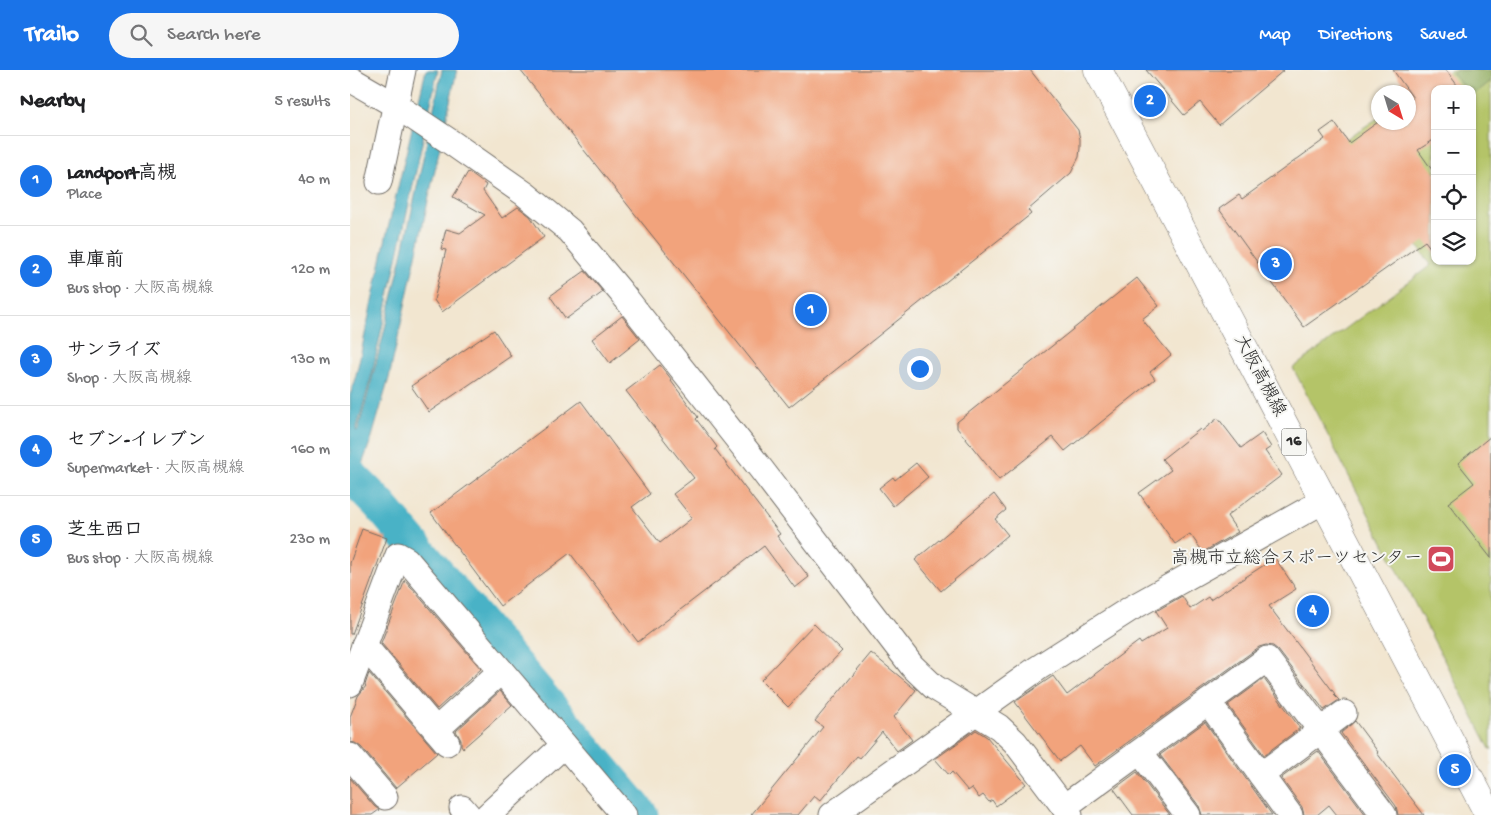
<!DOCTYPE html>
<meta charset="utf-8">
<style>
:root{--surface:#fff;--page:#f6f6f6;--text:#202124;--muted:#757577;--line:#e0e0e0;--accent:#1a73e8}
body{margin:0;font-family:"Gochi Hand","Klee One",sans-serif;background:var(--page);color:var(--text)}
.controls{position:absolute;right:15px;top:15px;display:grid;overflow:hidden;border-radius:10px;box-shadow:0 1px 4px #0004}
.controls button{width:45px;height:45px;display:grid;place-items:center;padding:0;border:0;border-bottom:1px solid var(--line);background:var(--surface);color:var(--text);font:25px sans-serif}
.compass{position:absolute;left:1021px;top:15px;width:45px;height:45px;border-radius:50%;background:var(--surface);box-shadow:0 1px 4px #0004;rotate:142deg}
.you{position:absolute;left:569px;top:298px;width:18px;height:18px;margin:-12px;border:4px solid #fff;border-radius:50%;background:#1a73e8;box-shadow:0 0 0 8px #1a73e833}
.badge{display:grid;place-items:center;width:32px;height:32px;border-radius:50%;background:var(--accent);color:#fff;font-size:16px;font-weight:700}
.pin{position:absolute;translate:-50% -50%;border:2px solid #fff;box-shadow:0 1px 5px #0006}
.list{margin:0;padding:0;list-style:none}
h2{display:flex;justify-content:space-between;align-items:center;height:65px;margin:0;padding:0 20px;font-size:21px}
h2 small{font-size:16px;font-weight:400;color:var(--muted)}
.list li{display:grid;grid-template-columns:32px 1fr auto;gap:15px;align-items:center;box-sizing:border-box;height:90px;padding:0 20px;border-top:1px solid var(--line)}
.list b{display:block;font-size:19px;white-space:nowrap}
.list p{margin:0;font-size:16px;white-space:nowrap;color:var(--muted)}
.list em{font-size:16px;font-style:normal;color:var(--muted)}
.icon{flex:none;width:28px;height:28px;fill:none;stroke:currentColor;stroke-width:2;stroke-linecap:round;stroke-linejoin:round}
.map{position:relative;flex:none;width:1141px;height:745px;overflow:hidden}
header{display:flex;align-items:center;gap:30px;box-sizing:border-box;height:70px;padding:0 25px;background:var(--accent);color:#fff}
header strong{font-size:24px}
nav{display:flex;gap:28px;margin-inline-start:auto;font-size:18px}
.search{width:350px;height:45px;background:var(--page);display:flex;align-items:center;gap:12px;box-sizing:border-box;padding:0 18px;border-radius:28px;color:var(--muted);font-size:19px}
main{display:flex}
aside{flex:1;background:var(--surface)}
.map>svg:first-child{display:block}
</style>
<header>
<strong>Trailo</strong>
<div class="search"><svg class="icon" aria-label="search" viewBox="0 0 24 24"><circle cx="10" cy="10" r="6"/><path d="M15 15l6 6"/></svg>Search here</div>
<nav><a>Map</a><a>Directions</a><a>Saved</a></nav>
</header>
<main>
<aside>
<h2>Nearby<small>5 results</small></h2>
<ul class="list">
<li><span class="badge">1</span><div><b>Landport高槻</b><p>Place</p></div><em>40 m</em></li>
<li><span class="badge">2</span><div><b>車庫前</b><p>Bus stop · 大阪高槻線</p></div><em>120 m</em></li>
<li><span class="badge">3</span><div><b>サンライズ</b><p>Shop · 大阪高槻線</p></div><em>130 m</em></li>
<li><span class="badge">4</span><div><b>セブン-イレブン</b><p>Supermarket · 大阪高槻線</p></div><em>160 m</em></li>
<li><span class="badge">5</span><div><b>芝生西口</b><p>Bus stop · 大阪高槻線</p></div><em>230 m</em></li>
</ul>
</aside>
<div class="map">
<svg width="1141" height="745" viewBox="0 0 1141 745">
<rect width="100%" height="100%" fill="#f6f6f2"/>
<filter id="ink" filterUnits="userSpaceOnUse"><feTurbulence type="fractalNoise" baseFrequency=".02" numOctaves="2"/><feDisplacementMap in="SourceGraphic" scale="10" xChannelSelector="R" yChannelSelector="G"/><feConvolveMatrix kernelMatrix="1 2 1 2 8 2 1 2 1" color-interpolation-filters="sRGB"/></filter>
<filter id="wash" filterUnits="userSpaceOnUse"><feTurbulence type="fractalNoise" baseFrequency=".0096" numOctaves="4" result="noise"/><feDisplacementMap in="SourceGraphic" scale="20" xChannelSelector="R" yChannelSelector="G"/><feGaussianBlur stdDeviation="1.12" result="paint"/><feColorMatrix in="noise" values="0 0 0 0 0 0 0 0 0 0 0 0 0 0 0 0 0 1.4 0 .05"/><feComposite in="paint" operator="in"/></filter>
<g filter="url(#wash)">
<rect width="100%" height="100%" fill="#f2e6d0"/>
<path fill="#b4c467" stroke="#707849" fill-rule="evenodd" d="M1102,0H1141V681L943,298L1081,195L993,71L1028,48V52H1058L1059,29ZM1085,19H1122V191H1085Z"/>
<polygon fill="#8faa5c" stroke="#5d6a44" points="1106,0 1141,0 1141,11 1122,26 1122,19 1115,19 1102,3"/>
<path fill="#48b2c6" stroke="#3a6e78" d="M76,0H88L22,304L6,361L8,360C42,242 66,120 92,0H107L39,308L22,367L9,403L11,406L8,414L6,413L0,428V326L7,301L36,167Z"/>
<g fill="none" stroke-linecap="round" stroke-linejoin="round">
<polyline stroke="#48b2c6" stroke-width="35" points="0,405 29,434 291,745"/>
</g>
<g id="blocks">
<g fill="#f2a37b">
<polygon points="170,0 680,0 728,60 730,69 730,78 729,87 721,103 678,140 681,144 439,337"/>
<polygon points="796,0 934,0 869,55 850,32 834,45"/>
<polygon points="1043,0 1096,0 1110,19 1085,19 1085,69 1068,80 1085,104 1085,184 1075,171 954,257 869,139 889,125 892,129 975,69 970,62 984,52 999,73 1028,52 1058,52 1058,31 1063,28"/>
<polygon points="118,102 136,115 133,121 152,148 168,137 180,146 194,167 92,242 84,230 96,180 91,179 96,159 110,163 135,145 103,127"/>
<polygon points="235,201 253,222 216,249 200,226"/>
<polygon points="787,208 809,236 792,249 821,285 800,302 805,309 715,381 703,367 649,410 607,358 607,352"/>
<polygon points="272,246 290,269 260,293 242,269"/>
<polygon points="144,260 161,286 79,342 61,316"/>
<polygon points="310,295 322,310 321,311 348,347 346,349 367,377 365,379 430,464 427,466 459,507 445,518 414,476 288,572 220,483 150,536 81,443 231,331 300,424 282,437 310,473 342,448 323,424 344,408 276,321"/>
<polygon points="868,348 891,378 912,363 921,377 915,381 932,405 907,424 907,423 877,446 888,462 853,482 840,464 825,474 789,423 821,400 812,389 850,359 852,361"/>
<polygon points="1141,366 1141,488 1098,433 1124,413 1108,393"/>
<polygon points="566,393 578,407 543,436 529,418 543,407 545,410"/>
<polygon points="644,424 656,440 645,449 658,465 591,521 565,490"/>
<polygon points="12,459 37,468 2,564 0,564 0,493"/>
<polygon points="925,488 946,519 919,536 985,624 984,625 989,630 974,640 928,580 923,576 916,575 909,577 745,696 730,676 710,691 665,632 703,606 717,625 789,571 791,574 817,558 806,541 832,526 840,539 858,527 860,530"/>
<polygon points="55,510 131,599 87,639 31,573"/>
<polygon points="464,554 492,581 438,637 411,610"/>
<polygon points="521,583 566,620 544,647 562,670 547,681 532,662 510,688 507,686 470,731 464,726 448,745 401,745 473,657 465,651"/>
<polygon points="19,603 87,683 46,718 11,677 5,673 0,672 0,647 8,626 16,616 15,615"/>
<polygon points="914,609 950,658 914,685 878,635"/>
<polygon points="150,621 162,635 113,678 111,675 111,670 106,661"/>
<polygon points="1005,651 1028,682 1027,683 1074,745 1048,745 1046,736 991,663"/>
<polygon points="855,652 922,745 852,745 849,736 810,685"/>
<polygon points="626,660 637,667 676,714 646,736 642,730 639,732 633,725 629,728 622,718 618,721 602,702 599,705 585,689"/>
<polygon points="968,681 1016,745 987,745 979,735 967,745 954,745 952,737 931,708"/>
<polygon points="787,702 820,745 783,745 764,719"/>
<polygon points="0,708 24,736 29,740 22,745 0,745"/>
</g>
</g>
</g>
<g filter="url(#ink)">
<use href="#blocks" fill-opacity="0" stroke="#716c65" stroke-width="1"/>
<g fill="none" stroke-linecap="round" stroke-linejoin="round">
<defs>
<g id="minor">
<polyline points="0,9 45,35 102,73 175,124 220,161 271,222 411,399 562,596 584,617 649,657 665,672 720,745"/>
<polyline points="29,112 53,0"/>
<polyline points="14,575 97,673"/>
<polyline points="0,614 48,485 57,490 274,745"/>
<polyline points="858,632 940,745"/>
<polyline points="86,660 151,601"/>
<polyline points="790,682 838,745"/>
<polyline points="0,686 35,727"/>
<polyline points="911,705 994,643"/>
<polyline points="714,737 917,589 1034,745"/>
<polyline points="112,738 118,745"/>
<polyline points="138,745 214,675"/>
<polyline points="482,745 688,598 780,539 975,430"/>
</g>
<polyline id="major" points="748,0 1139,745"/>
</defs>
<use href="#minor" stroke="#716c65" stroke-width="27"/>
<use href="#major" stroke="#716c65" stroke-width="29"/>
<use href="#minor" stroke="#fff" stroke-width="25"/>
<use href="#major" stroke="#fff" stroke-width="28"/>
</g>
</g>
<defs>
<symbol id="stadium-square" viewBox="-11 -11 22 22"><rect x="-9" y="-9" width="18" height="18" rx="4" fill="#d1495b" stroke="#f6f6f2"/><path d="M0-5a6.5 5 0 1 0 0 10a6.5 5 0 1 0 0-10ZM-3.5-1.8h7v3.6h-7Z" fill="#fff"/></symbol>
</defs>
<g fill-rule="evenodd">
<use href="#stadium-square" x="1075" y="473" width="32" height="32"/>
</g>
<g text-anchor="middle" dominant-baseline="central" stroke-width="4" stroke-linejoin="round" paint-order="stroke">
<rect fill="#f6f6f2" stroke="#686867" stroke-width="1" x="931.5" y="358.5" width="25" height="27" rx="4"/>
<g font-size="16" font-weight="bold" fill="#2b2b2b">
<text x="944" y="372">16</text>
</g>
<g font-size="18" fill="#2b2b2b" stroke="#f6f6f2">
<text transform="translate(909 306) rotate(62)">大阪高槻線</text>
</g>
<g font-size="18" fill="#2b2b2b" stroke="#f6f6f2" text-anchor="end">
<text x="1072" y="489">高槻市立総合スポーツセンター</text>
</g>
</g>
</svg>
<div class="controls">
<button>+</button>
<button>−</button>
<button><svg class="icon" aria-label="locate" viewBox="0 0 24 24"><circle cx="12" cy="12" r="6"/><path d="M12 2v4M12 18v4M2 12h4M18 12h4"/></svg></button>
<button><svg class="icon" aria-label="layers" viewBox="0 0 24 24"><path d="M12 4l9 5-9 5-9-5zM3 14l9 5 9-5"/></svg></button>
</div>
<svg class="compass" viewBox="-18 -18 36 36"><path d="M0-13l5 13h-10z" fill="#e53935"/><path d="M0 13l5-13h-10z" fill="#757577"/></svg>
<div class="you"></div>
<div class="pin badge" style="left:461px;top:240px">1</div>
<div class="pin badge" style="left:800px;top:31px">2</div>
<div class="pin badge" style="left:926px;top:194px">3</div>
<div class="pin badge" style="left:963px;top:541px">4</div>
<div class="pin badge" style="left:1105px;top:700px">5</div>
</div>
</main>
